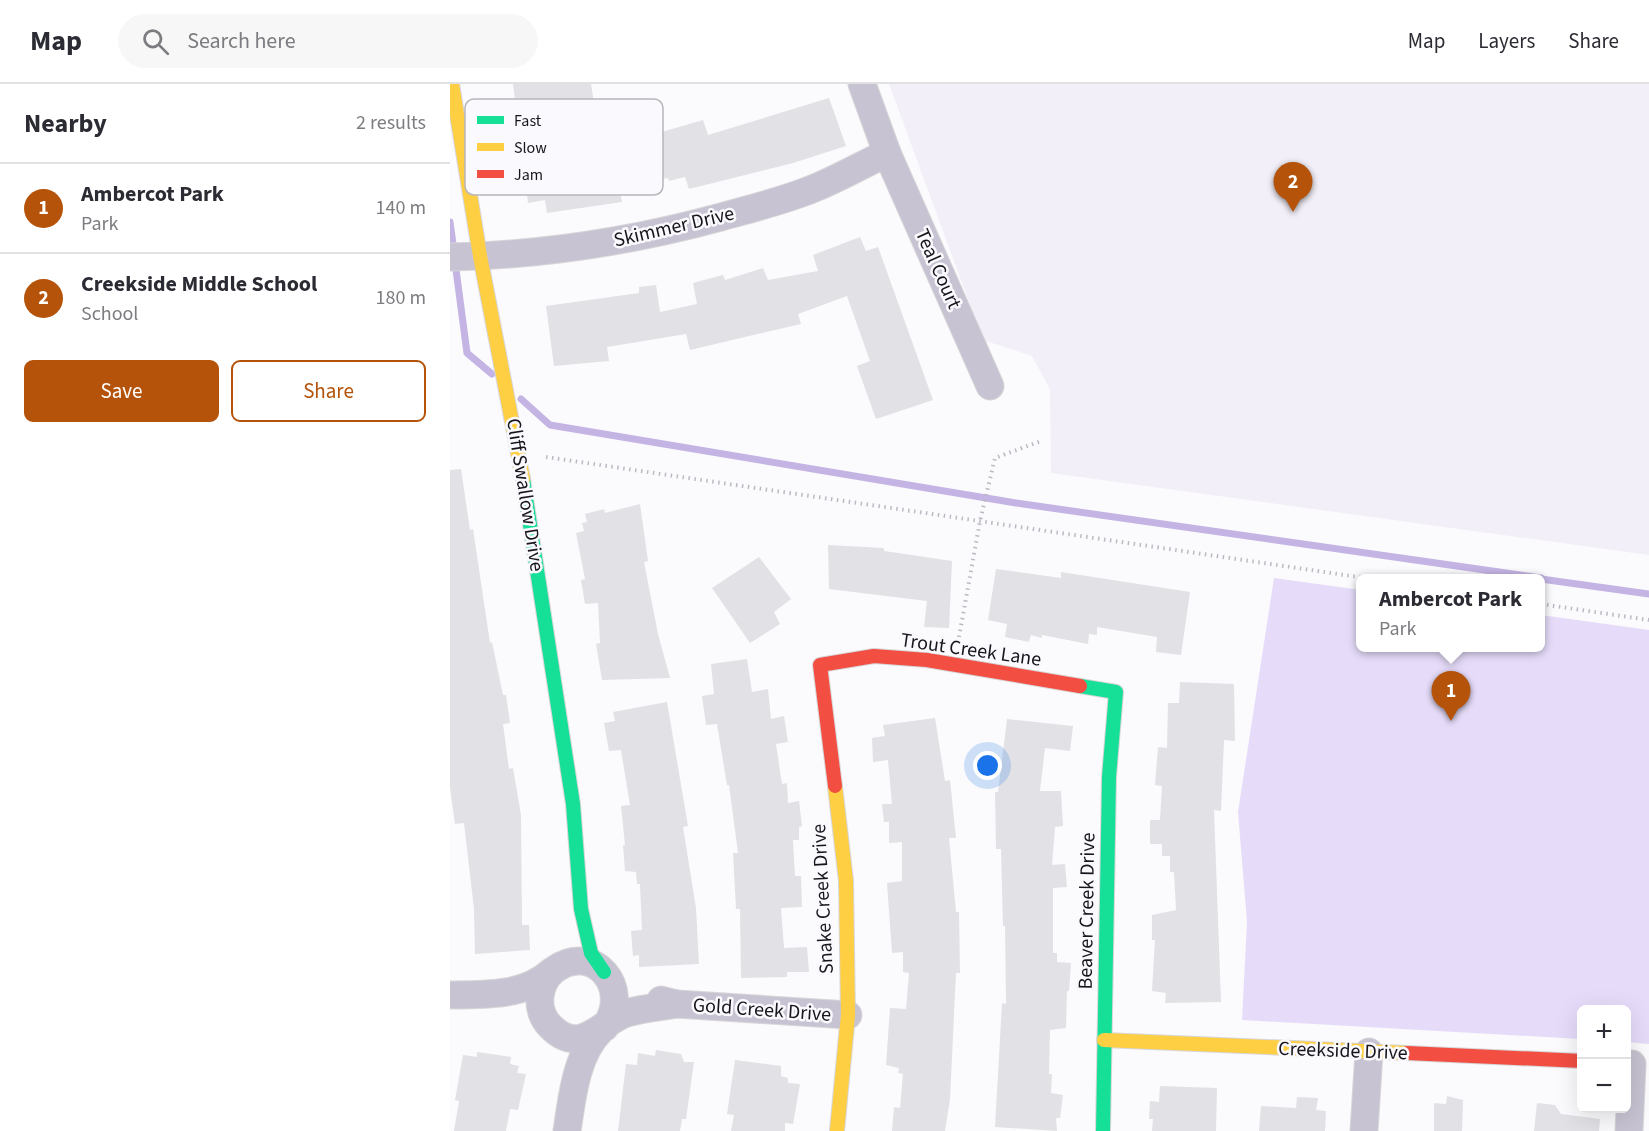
<!DOCTYPE html>
<meta charset="utf-8">
<style>
:root{--surface:#fff;--page:#f7f7f7;--text:#2b2b33;--muted:#7c7c81;--line:#e1e1e2;--accent:#b45309}
body{margin:0;font-family:"Source Sans 3",sans-serif;background:var(--page);color:var(--text)}
.controls{position:absolute;right:18px;bottom:18px;display:grid;overflow:hidden;border-radius:9px;box-shadow:0 6px 24px #0002}
.controls button{width:54px;height:54px;display:grid;place-items:center;padding:0;border:0;border-bottom:2px solid var(--line);background:var(--surface);color:var(--text);font:30px sans-serif}
.you{position:absolute;left:538px;top:682px;width:21px;height:21px;margin:-15px;border:4px solid #fff;border-radius:50%;background:#1a73e8;box-shadow:0 0 0 9px #1a73e833}
.badge{display:grid;place-items:center;width:39px;height:39px;border-radius:50%;background:var(--accent);color:#fff;font-size:20px;font-weight:700}
.pin{position:absolute;translate:-50% -50px;filter:drop-shadow(0 2px 3px #0008)}
.pin::after{content:'';position:absolute;top:32px;width:21px;height:18px;background:inherit;clip-path:polygon(0 0,100% 0,50% 100%)}
.popup{position:absolute;left:906px;top:490px;width:189px;height:78px;box-sizing:border-box;display:grid;place-content:center;border-radius:9px;background:var(--surface);filter:drop-shadow(0 2px 4px #0005);font-size:20px;white-space:nowrap;color:var(--muted)}
.popup b{font-size:22px;color:var(--text)}
.popup::after{content:'';position:absolute;left:50%;top:100%;margin-left:-12px;border:12px solid transparent;border-top-color:var(--surface)}
.list{margin:0;padding:0;list-style:none}
h2{display:flex;justify-content:space-between;align-items:center;height:78px;margin:0;padding:0 24px;font-size:26px}
h2 small{font-size:20px;font-weight:400;color:var(--muted)}
.list li{display:grid;grid-template-columns:39px 1fr auto;gap:18px;align-items:center;box-sizing:border-box;height:90px;padding:0 24px;border-top:2px solid var(--line)}
.list b{display:block;font-size:22px;white-space:nowrap}
.list p{margin:0;font-size:20px;white-space:nowrap;color:var(--muted)}
.list em{font-size:20px;font-style:normal;color:var(--muted)}
.actions{display:flex;gap:12px;padding:18px 24px}
.actions a{flex:1;padding:14px 0;border:2px solid var(--accent);border-radius:9px;text-align:center;font-size:21px;color:var(--accent)}
.actions .main{background:var(--accent);color:#fff}
.icon{flex:none;width:33px;height:33px;fill:none;stroke:currentColor;stroke-width:2;stroke-linecap:round;stroke-linejoin:round}
.map{position:relative;flex:none;width:1199px;height:1047px;overflow:hidden}
header{display:flex;align-items:center;gap:36px;box-sizing:border-box;height:84px;padding:0 30px;background:var(--surface);border-bottom:2px solid var(--line)}
header strong{font-size:28px}
nav{display:flex;gap:33px;margin-inline-start:auto;font-size:21px}
.search{width:420px;height:54px;background:var(--page);display:flex;align-items:center;gap:15px;box-sizing:border-box;padding:0 21px;border-radius:33px;color:var(--muted);font-size:22px}
main{display:flex}
aside{flex:1;background:var(--surface)}
.map>svg:first-child{display:block}
</style>
<header>
<strong>Map</strong>
<div class="search"><svg class="icon" aria-label="search" viewBox="0 0 24 24"><circle cx="10" cy="10" r="6"/><path d="M15 15l6 6"/></svg>Search here</div>
<nav><a>Map</a><a>Layers</a><a>Share</a></nav>
</header>
<main>
<aside>
<h2>Nearby<small>2 results</small></h2>
<ul class="list">
<li><span class="badge">1</span><div><b>Ambercot Park</b><p>Park</p></div><em>140 m</em></li>
<li><span class="badge">2</span><div><b>Creekside Middle School</b><p>School</p></div><em>180 m</em></li>
</ul>
<div class="actions"><a class="main">Save</a><a>Share</a></div>
</aside>
<div class="map">
<svg width="1199" height="1047" viewBox="0 0 1199 1047">
<rect width="100%" height="100%" fill="#fbfafc"/>
<polygon fill="#f2eff8" points="439,0 1199,0 1199,471 601,389 600,305 582,272 533,256"/>
<polygon fill="#e6dcfa" points="824,494 911,506 911,564 1091,564 1091,531 1199,546 1199,960 1177,958 1176,926 1132,926 1131,955 792,936 797,838 788,728"/>
<g fill="none" stroke-linecap="round" stroke-linejoin="round">
<g stroke="#c4b4e4" stroke-width="7">
<polyline points="0,138 4,167"/>
<polyline points="5,178 17,269 42,290"/>
<polyline points="71,315 100,341 566,419 1091,494"/>
<polyline points="1091,495 1199,510"/>
</g>
</g>
<g fill="#e2e1e5">
<polygon points="63,0 141,0 150,57 198,52 253,36 258,51 379,14 396,62 343,79 239,105 235,93 219,97 218,94 169,102 172,118 97,129 95,116 78,119"/>
<polygon points="410,153 416,167 428,163 483,316 426,335 407,282 420,277 397,212 348,230 351,240 295,253 240,266 236,250 157,263 159,277 104,282 96,222 189,209 189,203 206,201 210,228 247,220 243,199 273,191 275,196 313,184 318,196 368,187 363,171"/>
<polygon points="11,385 20,446 23,445 40,559 42,558 53,611 56,611 60,639 53,640 59,685 63,684 71,731 72,841 79,841 80,866 25,870 24,825 14,739 5,740 0,704 0,386"/>
<polygon points="190,420 198,477 194,478 208,550 220,594 152,596 146,560 150,559 148,519 135,520 131,496 135,495 126,449 134,447 132,439 137,438 135,430 154,425 155,429"/>
<polygon points="378,461 434,464 434,467 502,477 499,544 474,543 477,517 379,505"/>
<polygon points="309,473 341,515 324,528 330,540 300,559 262,504"/>
<polygon points="546,485 611,494 611,488 740,508 731,571 706,568 707,553 647,543 647,551 639,550 638,560 592,551 592,554 581,551 579,558 555,553 557,540 538,536"/>
<polygon points="297,575 302,608 318,605 321,635 334,632 338,658 326,660 332,700 337,699 338,719 349,717 352,742 349,743 349,756 343,756 345,792 351,792 352,823 331,824 334,864 357,863 359,888 337,888 337,893 291,894 290,825 286,825 283,769 288,769 279,701 277,701 267,640 256,641 252,612 264,610 261,580"/>
<polygon points="730,598 784,600 785,657 774,656 771,727 764,726 771,918 715,919 716,909 702,907 705,856 702,856 702,831 726,826 724,788 720,788 720,772 712,772 712,760 700,760 700,736 710,736 712,702 705,701 708,663 717,664 718,619 729,619"/>
<polygon points="217,618 238,742 233,743 246,824 249,880 189,883 189,871 183,872 181,847 192,846 190,800 187,800 186,788 175,787 173,761 175,761 171,722 180,721 171,666 159,667 154,639 165,637 163,628"/>
<polygon points="485,634 495,697 500,696 506,754 499,754 506,828 509,828 510,889 506,889 500,1015 495,1047 442,1047 444,1023 450,1024 453,990 448,989 449,984 436,981 440,924 456,925 459,889 453,888 453,868 442,869 437,799 452,797 452,758 439,759 439,738 434,738 432,720 442,720 438,676 423,678 422,654 435,652 433,641"/>
<polygon points="557,635 623,642 620,667 595,664 590,707 611,707 613,742 605,743 602,781 615,780 617,803 603,804 603,869 607,869 607,878 621,879 619,907 617,907 616,944 600,946 599,990 602,990 601,1009 613,1011 610,1034 606,1034 607,1047 545,1043 552,919 556,920 555,842 553,842 551,765 546,765 545,708 548,708"/>
<polygon points="206,966 231,970 234,978 244,978 236,1035 232,1035 230,1047 168,1047 176,980 187,981 188,969 205,972"/>
<polygon points="27,968 61,973 60,980 69,982 67,989 76,990 68,1026 60,1025 56,1047 4,1047 9,1017 5,1016 13,971 27,973"/>
<polygon points="285,976 331,982 331,992 338,994 338,999 350,1000 343,1040 335,1039 335,1047 281,1047 284,1031 277,1030"/>
<polygon points="710,1002 767,1004 766,1047 702,1047 703,1035 699,1035 700,1017 709,1018"/>
<polygon points="997,1012 1013,1016 1012,1047 984,1047 984,1019 996,1020"/>
<polygon points="847,1013 868,1014 866,1026 876,1027 875,1047 809,1047 811,1022 846,1024"/>
<polygon points="1087,1019 1105,1021 1111,1030 1150,1035 1149,1047 1084,1047"/>
</g>
<g fill="none" stroke-linecap="round" stroke-linejoin="round">
<defs>
<g id="street">
<polyline points="412,0 437,69 540,302"/>
<path d="M0,173C92,171 183,157 271,133C303,124 337,116 367,103C391,93 414,80 437,69"/>
<path d="M0,911C34,911 75,912 101,888"/>
<polyline points="211,916 227,920 398,931"/>
<path d="M155,943C183,904 143,857 104,886C96,892 91,903 90,913C89,924 93,935 100,942C131,974 151,937 177,929C193,924 211,923 227,920"/>
<path d="M117,1047C122,1014 126,970 151,946"/>
<polyline points="914,1047 919,968"/>
<polyline points="1179,1047 1182,980"/>
</g>
<g id="fast">
<polyline points="73,395 123,720 131,825 141,869 154,888"/>
<polyline points="630,602 666,608 659,693 653,1047"/>
</g>
<g id="slow">
<polyline points="2,0 30,172 73,395"/>
<polyline points="385,702 396,797 398,931 387,1047"/>
<polyline points="654,956 957,969"/>
</g>
<g id="jam">
<polyline points="385,702 370,581 424,572 477,576 630,602"/>
<polyline points="957,969 1132,977"/>
</g>
</defs>
<use href="#street" stroke="#d7d6d8" stroke-width="29"/>
<use href="#fast" stroke="#d7d6d8" stroke-width="16"/>
<use href="#slow" stroke="#d7d6d8" stroke-width="16"/>
<use href="#jam" stroke="#d7d6d8" stroke-width="16"/>
<g stroke="#bdb9c4" stroke-width="4" stroke-dasharray="1.5 4.5" stroke-linecap="butt">
<polyline points="96,373 915,494"/>
<polyline points="1091,520 1199,536"/>
<polyline points="509,553 530,437 545,374 591,357"/>
</g>
<use href="#street" stroke="#c7c3d2" stroke-width="27"/>
<use href="#fast" stroke="#16e098" stroke-width="14"/>
<use href="#slow" stroke="#ffcf43" stroke-width="14"/>
<use href="#jam" stroke="#f24e42" stroke-width="14"/>
</g>
<g text-anchor="middle" dominant-baseline="central" stroke-width="5" stroke-linejoin="round" paint-order="stroke">
<g font-size="20" fill="#18161c" stroke="#faf9fd">
<text transform="translate(224 143) rotate(-13)">Skimmer Drive</text>
<text transform="translate(488 185) rotate(66)">Teal Court</text>
<text transform="translate(75 411) rotate(81)">Cliff Swallow Drive</text>
<text transform="translate(521 566) rotate(8)">Trout Creek Lane</text>
<text transform="translate(373 815) rotate(-93)">Snake Creek Drive</text>
<text transform="translate(637 827) rotate(-89)">Beaver Creek Drive</text>
<text transform="translate(312 926) rotate(4)">Gold Creek Drive</text>
<text transform="translate(893 967) rotate(2)">Creekside Drive</text>
</g>
</g>
<rect x="15" y="15" width="198" height="96" rx="9" fill="#faf9fd" stroke="#b6b5ba" stroke-width="1.5"/>
<rect x="27" y="32" width="27" height="8" fill="#16e098"/>
<rect x="27" y="59" width="27" height="8" fill="#ffcf43"/>
<rect x="27" y="86" width="27" height="8" fill="#f24e42"/>
<g font-size="16" fill="#18161c">
<text x="64" y="42">Fast</text>
<text x="64" y="69">Slow</text>
<text x="64" y="96">Jam</text>
</g>
</svg>
<div class="controls">
<button>+</button>
<button>−</button>
</div>
<div class="you"></div>
<div class="pin badge" style="left:1001px;top:637px">1</div>
<div class="popup"><b>Ambercot Park</b>Park</div>
<div class="pin badge" style="left:843px;top:128px">2</div>
</div>
</main>
